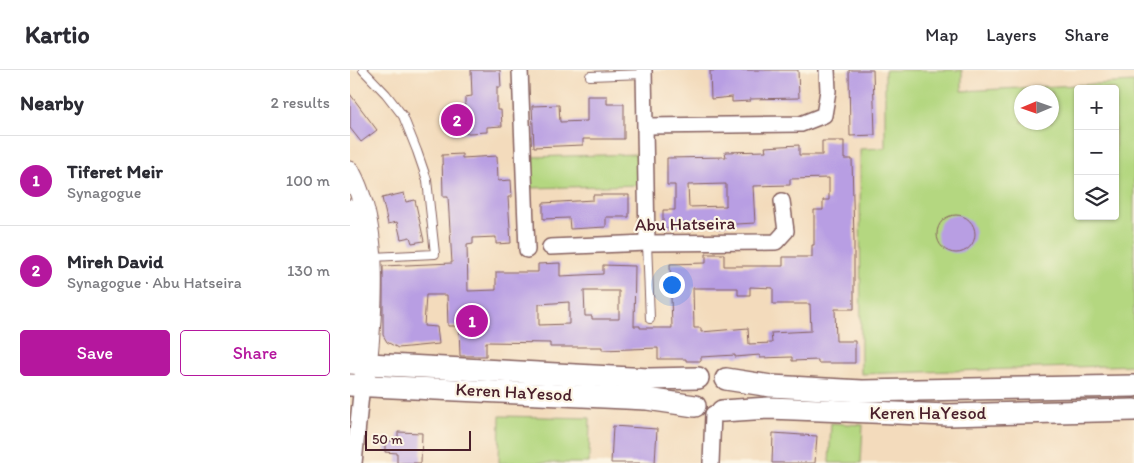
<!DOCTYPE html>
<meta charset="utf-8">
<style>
:root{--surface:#fff;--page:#f2f2f3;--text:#2b2b33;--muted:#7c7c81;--line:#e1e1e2;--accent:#b5179e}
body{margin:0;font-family:Itim,sans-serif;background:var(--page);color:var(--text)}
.controls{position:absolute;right:15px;top:15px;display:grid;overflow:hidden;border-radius:5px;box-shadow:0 1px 4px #0004}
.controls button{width:45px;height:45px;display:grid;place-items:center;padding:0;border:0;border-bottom:1px solid var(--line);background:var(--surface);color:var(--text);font:25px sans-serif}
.compass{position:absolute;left:664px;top:15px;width:45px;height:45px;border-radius:50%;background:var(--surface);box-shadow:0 1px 4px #0004;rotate:268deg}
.scale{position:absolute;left:15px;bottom:12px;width:106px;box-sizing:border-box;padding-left:5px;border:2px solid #4a1f2b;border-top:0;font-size:14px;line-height:18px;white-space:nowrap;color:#4a1f2b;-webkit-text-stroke:4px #fcf5e5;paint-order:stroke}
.you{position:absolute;left:321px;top:214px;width:18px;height:18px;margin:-12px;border:4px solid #fff;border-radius:50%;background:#1a73e8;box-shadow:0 0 0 8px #1a73e833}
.badge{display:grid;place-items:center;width:32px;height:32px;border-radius:50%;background:var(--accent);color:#fff;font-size:16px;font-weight:700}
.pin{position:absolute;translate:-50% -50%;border:2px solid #fff;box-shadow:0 1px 5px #0006}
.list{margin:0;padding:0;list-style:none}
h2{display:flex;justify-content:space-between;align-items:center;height:65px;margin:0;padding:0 20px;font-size:21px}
h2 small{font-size:16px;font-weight:400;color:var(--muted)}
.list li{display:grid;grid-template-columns:32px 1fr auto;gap:15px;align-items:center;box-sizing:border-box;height:90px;padding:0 20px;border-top:1px solid var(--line)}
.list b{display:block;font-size:19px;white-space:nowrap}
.list p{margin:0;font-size:16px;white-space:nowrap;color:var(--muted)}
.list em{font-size:16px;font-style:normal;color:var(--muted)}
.actions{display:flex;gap:10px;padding:15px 20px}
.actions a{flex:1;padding:11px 0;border:1px solid var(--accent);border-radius:5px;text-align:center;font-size:18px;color:var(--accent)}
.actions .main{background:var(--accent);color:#fff}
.icon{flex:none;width:28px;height:28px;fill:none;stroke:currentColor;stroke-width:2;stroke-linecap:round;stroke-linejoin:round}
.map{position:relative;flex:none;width:784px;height:393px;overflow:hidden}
header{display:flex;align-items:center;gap:30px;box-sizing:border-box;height:70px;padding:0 25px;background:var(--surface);border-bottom:1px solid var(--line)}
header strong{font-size:24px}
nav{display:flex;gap:28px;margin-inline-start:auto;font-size:18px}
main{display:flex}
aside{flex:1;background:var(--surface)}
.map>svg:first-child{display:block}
</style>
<header>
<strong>Kartio</strong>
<nav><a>Map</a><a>Layers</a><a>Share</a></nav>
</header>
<main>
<aside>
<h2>Nearby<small>2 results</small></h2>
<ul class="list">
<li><span class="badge">1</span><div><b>Tiferet Meir</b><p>Synagogue</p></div><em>100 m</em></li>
<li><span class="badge">2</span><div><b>Mireh David</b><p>Synagogue · Abu Hatseira</p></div><em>130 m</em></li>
</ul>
<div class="actions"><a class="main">Save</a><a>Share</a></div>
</aside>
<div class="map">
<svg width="784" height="393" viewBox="0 0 784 393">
<rect width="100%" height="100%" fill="#fcf5e5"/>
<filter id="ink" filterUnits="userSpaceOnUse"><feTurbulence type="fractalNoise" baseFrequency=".02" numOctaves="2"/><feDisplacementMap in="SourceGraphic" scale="10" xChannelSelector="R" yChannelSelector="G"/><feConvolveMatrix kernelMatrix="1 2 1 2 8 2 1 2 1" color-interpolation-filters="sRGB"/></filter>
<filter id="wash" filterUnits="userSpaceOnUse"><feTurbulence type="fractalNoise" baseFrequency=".0096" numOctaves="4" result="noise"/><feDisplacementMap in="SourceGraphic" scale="20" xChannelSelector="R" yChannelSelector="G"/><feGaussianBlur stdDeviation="1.12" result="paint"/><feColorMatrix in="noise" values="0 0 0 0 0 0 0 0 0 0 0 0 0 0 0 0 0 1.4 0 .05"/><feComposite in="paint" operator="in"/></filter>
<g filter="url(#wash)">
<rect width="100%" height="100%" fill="#f3dbbc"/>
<g fill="#b4d780" stroke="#7f7b56" fill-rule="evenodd">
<path d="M535,0H612V21L784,12V295L511,304L510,79L535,78ZM728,19H765V146H728ZM672,22H702V52H672Z"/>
<polygon points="290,84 291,115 181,118 180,87"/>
<polygon points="150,346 240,348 239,393 149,393"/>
<polygon points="481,353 513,355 511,393 479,393"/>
</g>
<g id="blocks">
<g fill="#b89ee3" fill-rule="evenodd">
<polygon points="121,0 150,0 151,17 147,17 147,40 151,40 152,56 137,57 137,62 102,64 101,37 115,36 115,27 122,26"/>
<polygon points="376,0 448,0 449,28 400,29 400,31 382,32 382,27 361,29 360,1"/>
<polygon points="499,0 523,0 525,65 500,66"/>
<polygon points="0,24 27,60 11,72 0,58"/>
<polygon points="237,26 257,26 257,34 274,34 274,69 233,69 233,75 184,77 182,36 209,35 210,52 237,51"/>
<path d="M472,71H494V89H502L504,170V239H485L486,271H505V293H468V290L442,291V287L410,288V285L385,287V285L351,287V291H336V289H308V278L252,280V277H200V273L136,272V286H110L109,256H98L97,225H76L74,256L87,257L89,274L48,278L37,272L33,265V196L102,193L98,127H93L92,85L112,84V88L147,86L148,111L161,110L162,127H158L161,173L146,174V167L123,168V174L117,175L118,221L146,220V202H188V194L210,193V206L253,204V195L285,196L284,256H290V258H322L320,194L356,193V184H374V196H433V187H462V175H464V140H473V130H479V108L440,109V115L403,116L405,153L313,158V140H325V115H317V88L376,87L375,82L416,81L415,77L449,75V85H472ZM376,114V136L339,137L338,115ZM400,217L423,218V234H460L461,261L421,263L422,273L399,274L398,258L351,262V258H344L343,218H388V225H400ZM234,221H269V249H242V246H235ZM219,232V254L189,255V234Z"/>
<polygon points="54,123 56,132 65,130 74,171 62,173 60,167 51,169 47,152 38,154 32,128"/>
<polygon points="243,125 279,125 279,147 256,147 256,157 220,159 219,148 193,149 193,133 243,130"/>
<circle cx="606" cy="164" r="19"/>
<polygon points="263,356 307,359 305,393 261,393"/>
<polygon points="48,362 72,363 71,393 47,393 47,383 35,382 35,371 48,371"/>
<polygon points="423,363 467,366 465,393 422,393"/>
</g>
</g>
</g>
<g filter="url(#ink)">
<use href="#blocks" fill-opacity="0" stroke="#85615e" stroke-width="1"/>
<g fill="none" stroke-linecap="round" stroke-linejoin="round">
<defs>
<g id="service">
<polyline points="13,0 36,24 53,46 67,81 77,110 85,184 22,187"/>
<polyline points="240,6 294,4"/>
<polyline points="297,173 300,249"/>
</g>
<g id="minor">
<polyline points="170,0 177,180"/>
<polyline points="294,0 297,173"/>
<polyline points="296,56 451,54 474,45 478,21 477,0"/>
<polyline points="200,177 297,173 426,172 436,161 432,131"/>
<polyline points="4,393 12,314"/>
<polyline points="361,393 363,344"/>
</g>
<g id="tertiary">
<path d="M0,101C24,146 24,200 21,250C19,273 19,292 12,314"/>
<path d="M0,139C16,190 4,242 5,294"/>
</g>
<g id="secondary">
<polyline points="0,293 299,309 348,308"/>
<polyline points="376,309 421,316 512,321 784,316"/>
<polyline points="0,315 297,329 345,336"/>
<polyline points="372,341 419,338 598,345 784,340"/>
</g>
</defs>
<use href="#service" stroke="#85615e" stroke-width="10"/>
<use href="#minor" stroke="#85615e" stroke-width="18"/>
<use href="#tertiary" stroke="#85615e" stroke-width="21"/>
<use href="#secondary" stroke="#85615e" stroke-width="24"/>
<use href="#service" stroke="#fff" stroke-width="8"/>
<use href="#minor" stroke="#fff" stroke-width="15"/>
<use href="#tertiary" stroke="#fff" stroke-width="19"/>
<use href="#secondary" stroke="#fff" stroke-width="21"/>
</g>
</g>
<g text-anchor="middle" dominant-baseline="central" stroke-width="4.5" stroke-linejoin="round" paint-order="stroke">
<g font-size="18" fill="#4a1f2b" stroke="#fcf5e5">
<text transform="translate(335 154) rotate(-1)">Abu Hatseira</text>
<text transform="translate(164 322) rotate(3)">Keren HaYesod</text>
<text x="578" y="343">Keren HaYesod</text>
</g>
</g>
</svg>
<div class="controls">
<button>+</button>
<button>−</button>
<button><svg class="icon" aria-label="layers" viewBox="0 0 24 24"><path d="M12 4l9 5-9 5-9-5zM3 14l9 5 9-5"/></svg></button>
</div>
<svg class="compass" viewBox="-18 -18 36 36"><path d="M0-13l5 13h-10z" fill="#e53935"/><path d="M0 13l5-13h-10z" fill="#7c7c81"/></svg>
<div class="scale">50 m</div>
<div class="you"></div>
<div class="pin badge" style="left:122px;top:251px">1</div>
<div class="pin badge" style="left:107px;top:50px">2</div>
</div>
</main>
